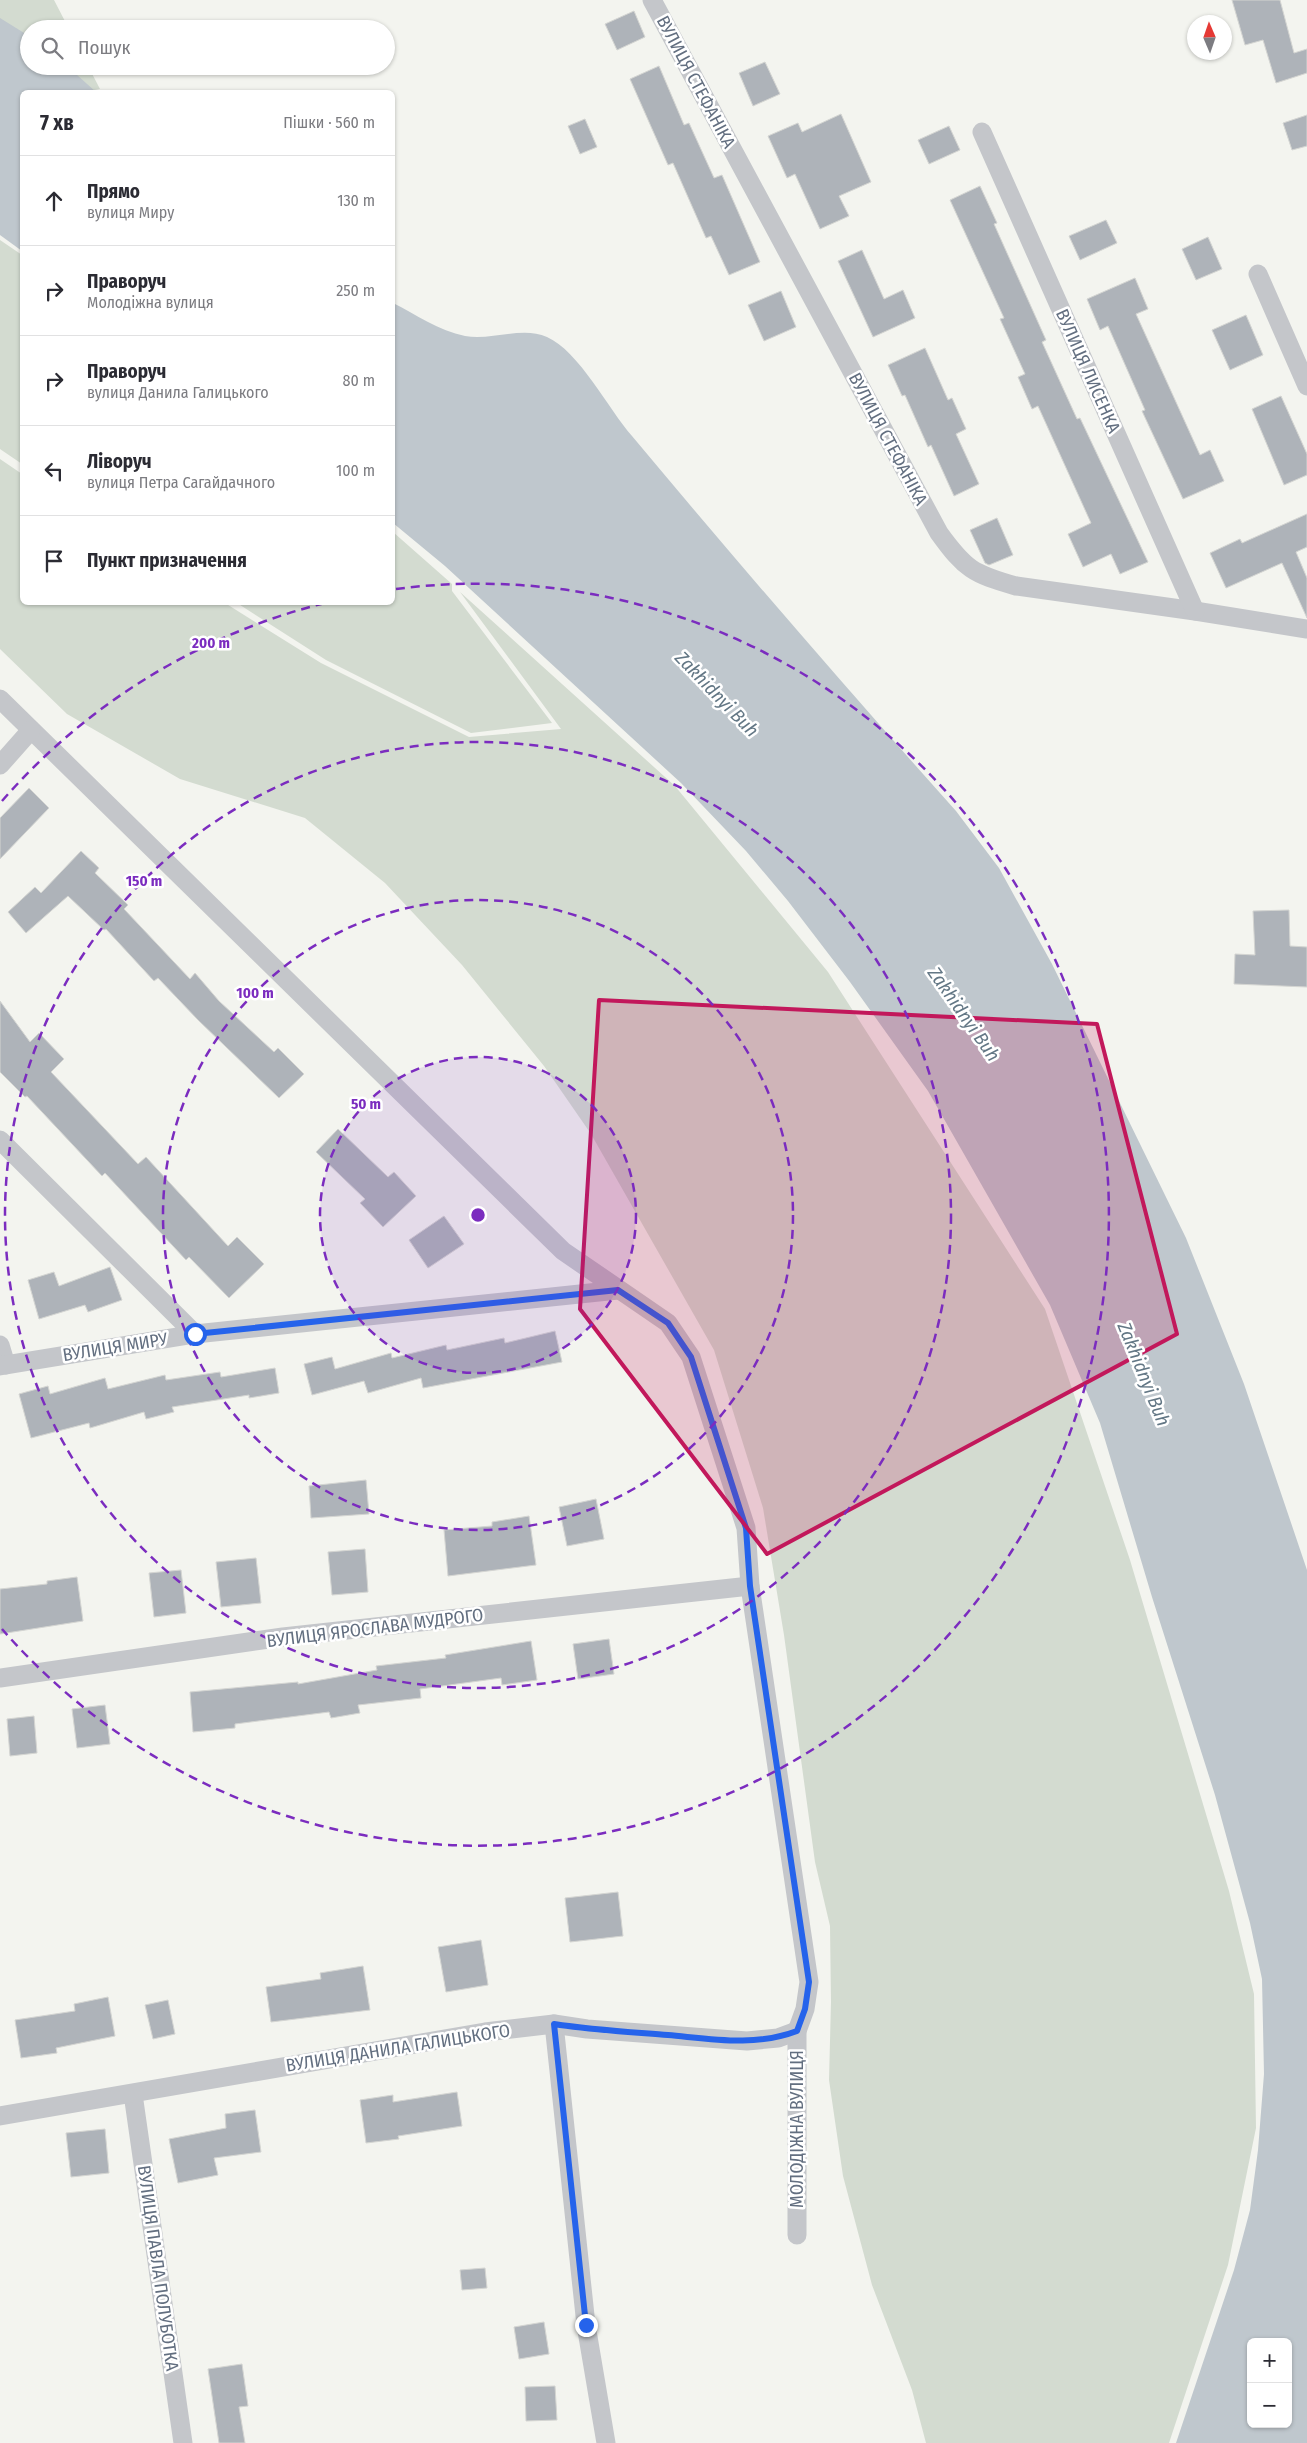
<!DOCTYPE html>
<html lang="uk">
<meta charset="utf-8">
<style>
:root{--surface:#fff;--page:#f2f2f3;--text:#2b2b33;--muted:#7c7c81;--line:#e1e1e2}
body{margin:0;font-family:"Fira Sans Condensed",sans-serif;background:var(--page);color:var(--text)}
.controls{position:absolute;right:15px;bottom:15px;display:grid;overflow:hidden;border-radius:8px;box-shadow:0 1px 4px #0004}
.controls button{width:45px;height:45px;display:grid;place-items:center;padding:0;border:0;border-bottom:1px solid var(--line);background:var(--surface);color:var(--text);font:25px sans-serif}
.compass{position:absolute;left:1187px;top:15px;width:45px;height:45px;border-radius:50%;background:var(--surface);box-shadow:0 1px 4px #0004;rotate:358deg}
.stop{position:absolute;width:15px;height:15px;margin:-11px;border:4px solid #2563eb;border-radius:50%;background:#fff}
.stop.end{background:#2563eb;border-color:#fff;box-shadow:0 1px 5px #0008}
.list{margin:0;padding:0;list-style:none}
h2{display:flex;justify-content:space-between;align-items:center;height:65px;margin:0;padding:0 20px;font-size:21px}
h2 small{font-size:16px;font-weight:400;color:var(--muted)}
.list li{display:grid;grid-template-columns:32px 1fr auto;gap:15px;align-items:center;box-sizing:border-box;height:90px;padding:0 20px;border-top:1px solid var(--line)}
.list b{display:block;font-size:19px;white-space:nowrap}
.list p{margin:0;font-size:16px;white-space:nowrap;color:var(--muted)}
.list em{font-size:16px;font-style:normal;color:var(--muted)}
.icon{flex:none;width:28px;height:28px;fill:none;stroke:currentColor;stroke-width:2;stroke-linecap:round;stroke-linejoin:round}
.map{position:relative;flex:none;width:1307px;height:2443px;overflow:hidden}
.search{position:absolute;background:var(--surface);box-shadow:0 1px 4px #0004;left:20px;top:20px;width:375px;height:55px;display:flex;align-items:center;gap:12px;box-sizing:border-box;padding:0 18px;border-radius:28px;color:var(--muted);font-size:19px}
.panel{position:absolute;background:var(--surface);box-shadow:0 1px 4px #0004;left:20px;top:90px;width:375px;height:515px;border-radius:8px}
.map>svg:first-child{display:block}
</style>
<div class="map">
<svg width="1307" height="2443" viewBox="0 0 1307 2443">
<rect width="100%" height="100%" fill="#f3f4ef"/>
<g fill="#d3dbd0">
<polygon points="0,0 54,0 69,29 29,29 29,66 88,66 100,89 84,92 62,92 0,46"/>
<polygon points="0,240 22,255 22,464 0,449"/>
<polygon points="0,459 22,474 22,602 225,603 321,663 469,737 561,729 460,592 675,786 828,972 1045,1309 1130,1560 1229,1891 1254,1994 1256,2128 1228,2265 1169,2443 926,2443 912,2390 872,2285 843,2176 829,2080 831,2002 830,1926 815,1862 784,1635 763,1508 714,1350 591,1134 544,1066 462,965 385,883 305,818 180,779 67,714 0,649"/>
<polygon points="393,532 452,584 452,591 552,723 471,733 326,660 237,603 392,602"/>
</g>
<g fill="#bfc7cd" fill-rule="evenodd">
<polygon points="0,18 29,36 29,66 67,66 96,92 22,92 22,251 0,235"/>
<path d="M393,303C415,314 439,331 465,336C491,341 522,326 547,337C579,351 609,410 632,436C738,563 846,688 956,811L999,868L1052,964L1186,1238L1244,1384L1307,1570V2443H1176L1234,2270L1250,2210L1258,2150L1264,2074L1262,1979L1250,1923L1215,1795L1152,1597L1100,1423L1050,1305L928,1091L850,982L788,901L746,851L681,783L445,566L393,523ZM1251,2342H1288V2424H1251Z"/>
</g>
<g fill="#aeb3b9" stroke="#d4d5d2">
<polygon points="1232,0 1280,0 1294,53 1307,49 1307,73 1276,83 1263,40 1245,45"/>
<polygon points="634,11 645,37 617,50 605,24"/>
<polygon points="765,62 780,94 753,106 739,73"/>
<polygon points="659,66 684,125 689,123 714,178 722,175 760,262 729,275 711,236 706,238 673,163 668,165 630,79"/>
<polygon points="841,114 871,182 839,196 849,216 820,229 795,174 787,178 768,136 798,123 802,132"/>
<polygon points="1307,115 1307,146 1292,150 1283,123"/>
<polygon points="585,119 597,147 580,154 568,126"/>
<polygon points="949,126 960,150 929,164 918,140"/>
<polygon points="980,186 997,223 994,224 1046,340 1042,342 1077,419 1080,418 1148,562 1120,574 1111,554 1083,567 1068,534 1091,523 1038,406 1032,409 1018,377 1025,374 1000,319 1004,318 950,200"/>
<polygon points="1106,220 1117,243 1080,260 1069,236"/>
<polygon points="1208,237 1222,269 1196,280 1182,249"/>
<polygon points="862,250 884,299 903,290 915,318 873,337 838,261"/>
<polygon points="1135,278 1148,309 1136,314 1200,455 1210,450 1224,481 1183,499 1142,411 1145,410 1108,326 1100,330 1087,299"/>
<polygon points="781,291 796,327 764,341 748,305"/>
<polygon points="1246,315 1263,355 1230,370 1212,330"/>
<polygon points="925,348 948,400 952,398 966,429 956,434 979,484 954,496 931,445 928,447 905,395 902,396 888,365"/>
<polygon points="1281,396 1307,454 1307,475 1284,485 1252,409"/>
<polygon points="1307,514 1307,547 1296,552 1307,578 1307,618 1282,563 1226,588 1210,553 1240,539 1242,543"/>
<polygon points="997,518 1013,555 989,565 985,563 970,530"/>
<polygon points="29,788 49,808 0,859 0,818"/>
<polygon points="81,851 99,868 95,873 128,905 124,909 190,979 195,973 219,1001 274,1052 278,1048 304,1074 279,1098 198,1020 158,978 154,981 106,929 104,930 68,896 26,933 8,912 35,887 41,893"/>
<polygon points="1289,910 1290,946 1307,947 1307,987 1234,984 1235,954 1255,955 1253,911"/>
<polygon points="0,1001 30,1042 39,1033 64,1059 51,1072 138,1164 146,1157 228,1246 237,1237 264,1264 229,1298 189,1257 186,1260 105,1173 102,1176 27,1096 25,1097 0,1072"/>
<polygon points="338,1129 388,1177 394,1172 416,1196 383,1227 360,1203 365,1199 316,1152"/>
<polygon points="444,1216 464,1244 428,1268 409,1240"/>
<polygon points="110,1267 122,1300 88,1312 85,1305 39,1319 28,1280 54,1272 59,1286"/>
<polygon points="555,1331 562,1362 423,1388 421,1378 368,1393 364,1381 312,1395 304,1364 332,1357 335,1369 391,1353 392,1358 446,1345 447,1350 504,1338 505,1343"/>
<polygon points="275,1368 279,1393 249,1398 249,1395 172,1407 174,1412 146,1419 144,1412 90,1428 89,1423 31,1438 19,1394 48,1386 50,1394 105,1378 108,1389 165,1375 166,1380 220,1372 221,1377"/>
<polygon points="366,1480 369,1514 311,1518 309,1486"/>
<polygon points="596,1499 604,1539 567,1546 559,1507"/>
<polygon points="529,1516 536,1565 448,1576 444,1530 492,1526 492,1522"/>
<polygon points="365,1549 368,1592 332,1595 328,1552"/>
<polygon points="256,1558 261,1603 221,1607 216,1562"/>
<polygon points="181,1570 186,1613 154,1617 149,1573"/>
<polygon points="77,1577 83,1621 0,1634 0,1589 47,1584 47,1581"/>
<polygon points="609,1639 614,1674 578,1679 573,1644"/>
<polygon points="531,1641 537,1680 502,1685 501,1678 420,1689 421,1698 358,1705 360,1713 331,1718 329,1712 235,1724 235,1728 193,1732 190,1692 298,1682 298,1684 377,1670 376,1666 446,1658 445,1655"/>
<polygon points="105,1705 110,1744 77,1748 72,1709"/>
<polygon points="34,1716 37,1753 10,1756 7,1719"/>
<polygon points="618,1892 623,1936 570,1942 565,1898"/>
<polygon points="481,1940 488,1985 446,1992 438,1947"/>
<polygon points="363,1966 370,2010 271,2022 266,1987 321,1979 320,1973"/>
<polygon points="108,1997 115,2036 56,2048 57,2053 21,2058 15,2020 75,2011 74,2004"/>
<polygon points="168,2000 175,2034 153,2039 145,2005"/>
<polygon points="457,2092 462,2126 398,2136 399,2139 366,2143 360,2100 393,2095 393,2102"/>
<polygon points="255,2110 261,2152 214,2158 218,2175 178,2183 169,2139 226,2128 225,2114"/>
<polygon points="105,2129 109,2173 71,2177 66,2133"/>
<polygon points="485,2268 487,2288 462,2290 460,2270"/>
<polygon points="544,2322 549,2354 519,2359 514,2327"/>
<polygon points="242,2364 248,2406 239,2407 245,2443 219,2443 208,2369"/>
<polygon points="555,2386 557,2420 526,2421 525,2387"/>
</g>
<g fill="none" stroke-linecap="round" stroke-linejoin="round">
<g stroke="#c4c6ca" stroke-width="19">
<path d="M652,0L939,533C965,569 973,574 1016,586L1195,611L1307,629"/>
<polyline points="982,132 1195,611"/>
<polyline points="1258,274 1307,386"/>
<polyline points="0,699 563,1251 668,1323 691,1357 746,1528 750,1586 809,1982 805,2009 797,2031 797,2235"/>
<polyline points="0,765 31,730"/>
<polyline points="0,1140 195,1334"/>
<polyline points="0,1345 6,1365"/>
<polyline points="0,1366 195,1334 618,1290"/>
<polyline points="0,1678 283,1637 750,1586"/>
<polyline points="554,2024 586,2325 606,2443"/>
<polyline points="133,2094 183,2443"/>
<polyline points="0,2116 485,2032 554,2024 587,2029 747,2041 778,2038 797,2031"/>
</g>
</g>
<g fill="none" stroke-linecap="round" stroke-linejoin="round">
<path stroke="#2563eb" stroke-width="6" d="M195,1334L618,1290L668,1323L691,1357L746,1528L750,1586L809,1982L805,2009L797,2031C755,2047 712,2039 668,2035C630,2032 592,2030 554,2024L586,2325"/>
</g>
<path fill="#c2185b" fill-opacity="0.2" stroke="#c2185b" stroke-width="4" stroke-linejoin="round" d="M599,1000L1097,1024L1177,1334L767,1554L580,1309Z"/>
<circle cx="478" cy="1215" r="158" fill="#7b2cbf" fill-opacity=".12"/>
<g fill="none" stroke="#7b2cbf" stroke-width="2.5" stroke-dasharray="9 6">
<circle cx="478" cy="1215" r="158"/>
<circle cx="478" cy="1215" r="315"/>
<circle cx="478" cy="1215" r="473"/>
<path d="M2 801A631 631 0 0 1 325 603M396 589A631 631 0 1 1 2 1629"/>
</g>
<g text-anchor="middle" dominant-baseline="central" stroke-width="5" stroke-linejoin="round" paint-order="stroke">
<g font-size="18" fill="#636f80" stroke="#fff">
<text transform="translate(696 82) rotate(62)">ВУЛИЦЯ СТЕФАНІКА</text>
<text transform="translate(1088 371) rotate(66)">ВУЛИЦЯ ЛИСЕНКА</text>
<text transform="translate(888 439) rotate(62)">ВУЛИЦЯ СТЕФАНІКА</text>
<text transform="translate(115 1347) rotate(-9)">ВУЛИЦЯ МИРУ</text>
<text transform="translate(375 1628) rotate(-7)">ВУЛИЦЯ ЯРОСЛАВА МУДРОГО</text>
<text transform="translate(398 2048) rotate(-9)">ВУЛИЦЯ ДАНИЛА ГАЛИЦЬКОГО</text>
<text transform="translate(797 2129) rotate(-90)">МОЛОДІЖНА ВУЛИЦЯ</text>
<text transform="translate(158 2268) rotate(82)">ВУЛИЦЯ ПАВЛА ПОЛУБОТКА</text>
</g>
<g font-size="19" font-style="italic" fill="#637785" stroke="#fff">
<text transform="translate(717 694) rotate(46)">Zakhidnyi Buh</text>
<text transform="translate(964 1014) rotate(55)">Zakhidnyi Buh</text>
<text transform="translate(1144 1374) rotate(68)">Zakhidnyi Buh</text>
</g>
</g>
<circle cx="478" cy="1215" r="8" fill="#7b2cbf" stroke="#fff" stroke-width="2.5"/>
<g font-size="15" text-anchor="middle" font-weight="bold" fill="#7b2cbf" stroke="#fff" stroke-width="5" stroke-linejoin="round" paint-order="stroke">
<text x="211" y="648">200 m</text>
<text x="144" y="886">150 m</text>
<text x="255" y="998">100 m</text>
<text x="366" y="1109">50 m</text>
</g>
</svg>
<div class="controls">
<button>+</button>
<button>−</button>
</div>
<svg class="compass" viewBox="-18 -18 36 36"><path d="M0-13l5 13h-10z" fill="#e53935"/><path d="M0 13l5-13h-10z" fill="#7c7c81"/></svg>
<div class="stop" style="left:195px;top:1334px"></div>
<div class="stop end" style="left:586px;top:2325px"></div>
<div class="search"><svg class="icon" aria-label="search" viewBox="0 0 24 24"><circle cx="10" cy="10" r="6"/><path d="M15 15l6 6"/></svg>Пошук</div>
<section class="panel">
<h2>7 хв<small>Пішки · 560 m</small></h2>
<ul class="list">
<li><svg class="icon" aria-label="ahead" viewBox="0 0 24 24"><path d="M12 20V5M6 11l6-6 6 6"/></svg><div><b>Прямо</b><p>вулиця Миру</p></div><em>130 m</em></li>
<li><svg class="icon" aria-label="right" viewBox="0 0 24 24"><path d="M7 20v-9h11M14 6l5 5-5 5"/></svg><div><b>Праворуч</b><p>Молодіжна вулиця</p></div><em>250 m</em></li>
<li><svg class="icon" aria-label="right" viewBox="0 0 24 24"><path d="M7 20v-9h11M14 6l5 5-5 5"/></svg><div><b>Праворуч</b><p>вулиця Данила Галицького</p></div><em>80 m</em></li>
<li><svg class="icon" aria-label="left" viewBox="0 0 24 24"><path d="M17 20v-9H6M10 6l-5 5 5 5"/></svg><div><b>Ліворуч</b><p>вулиця Петра Сагайдачного</p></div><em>100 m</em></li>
<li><svg class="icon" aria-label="arrive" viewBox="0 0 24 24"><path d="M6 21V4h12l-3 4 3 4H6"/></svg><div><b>Пункт призначення</b></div></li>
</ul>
</section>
</div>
